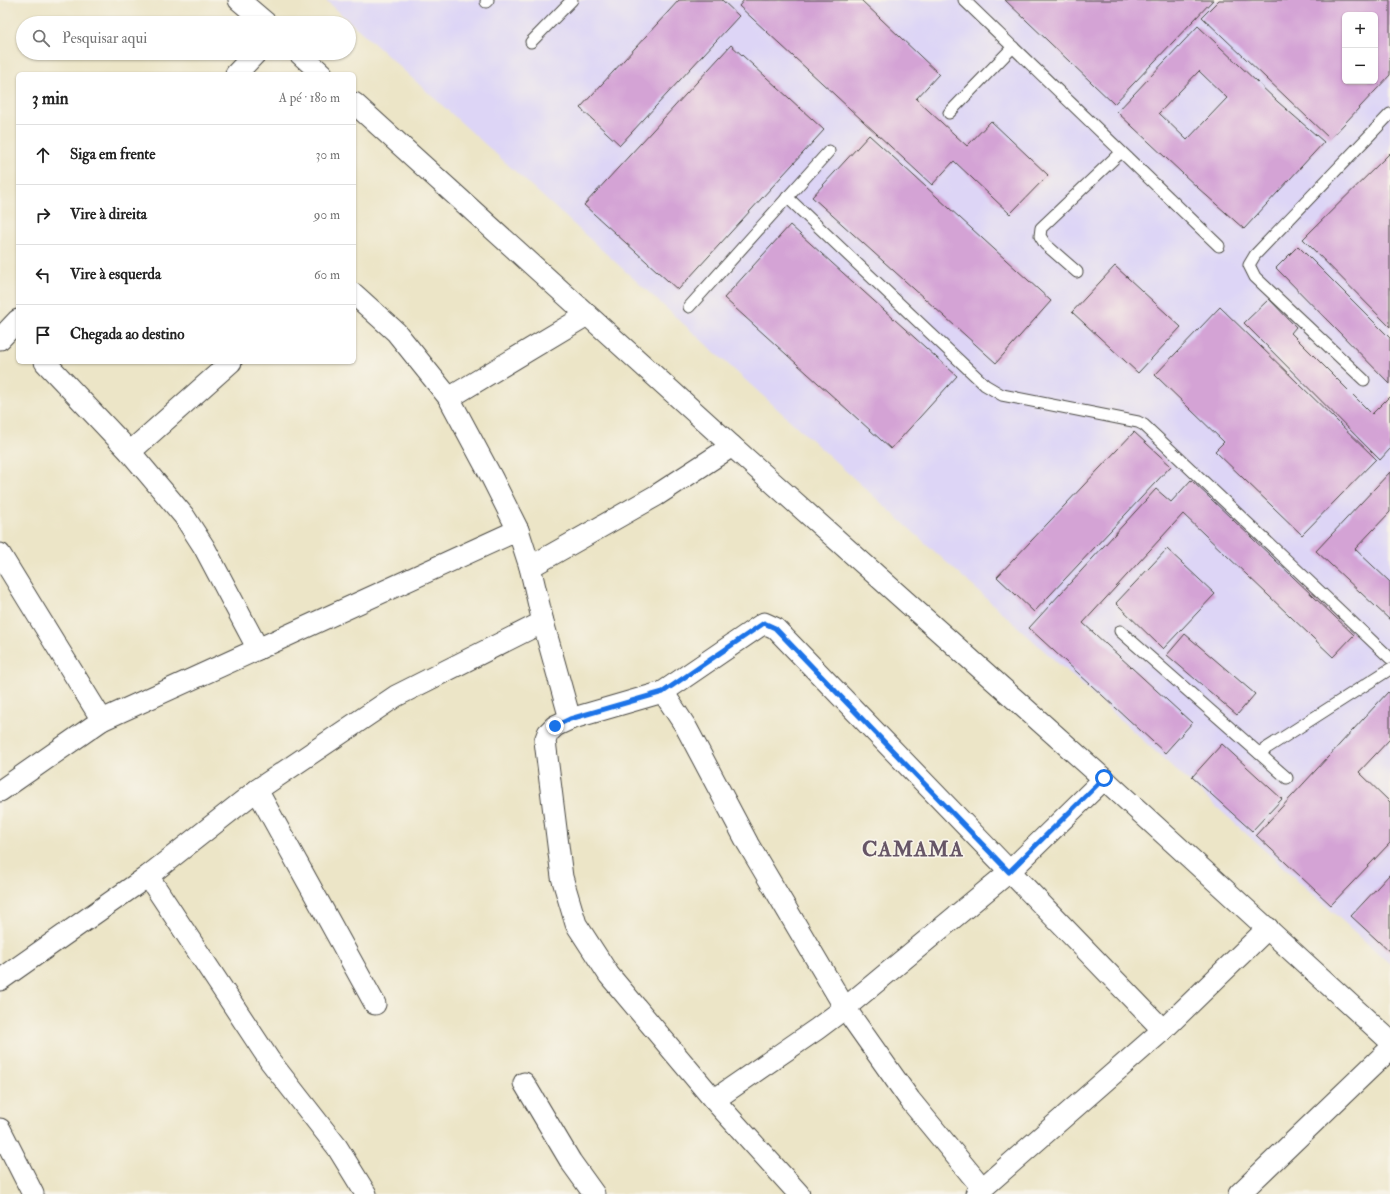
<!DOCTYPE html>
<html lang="pt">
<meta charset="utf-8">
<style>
:root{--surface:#fff;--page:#f6f6f6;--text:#222;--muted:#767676;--line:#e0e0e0}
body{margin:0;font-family:"IM FELL Double Pica",serif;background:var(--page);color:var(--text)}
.controls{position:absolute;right:12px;top:12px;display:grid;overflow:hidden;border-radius:6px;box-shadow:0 1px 3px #0004}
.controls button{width:36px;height:36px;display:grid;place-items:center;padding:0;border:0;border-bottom:1px solid var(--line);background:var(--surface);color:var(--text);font:20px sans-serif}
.stop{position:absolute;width:12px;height:12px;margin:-9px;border:3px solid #1a73e8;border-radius:50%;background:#fff}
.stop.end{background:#1a73e8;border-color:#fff;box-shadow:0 1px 4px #0008}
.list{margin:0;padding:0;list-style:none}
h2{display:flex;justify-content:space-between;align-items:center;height:52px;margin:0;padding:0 16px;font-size:17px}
h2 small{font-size:13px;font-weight:400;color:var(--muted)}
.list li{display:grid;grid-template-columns:26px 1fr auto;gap:12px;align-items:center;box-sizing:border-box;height:60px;padding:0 16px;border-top:1px solid var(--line)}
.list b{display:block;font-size:15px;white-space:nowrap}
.list em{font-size:13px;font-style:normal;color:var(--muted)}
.icon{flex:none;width:22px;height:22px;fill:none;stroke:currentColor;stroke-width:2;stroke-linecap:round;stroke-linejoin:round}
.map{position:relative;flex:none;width:1390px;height:1194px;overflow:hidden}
.search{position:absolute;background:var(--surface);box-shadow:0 1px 3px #0004;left:16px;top:16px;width:340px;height:44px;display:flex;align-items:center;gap:10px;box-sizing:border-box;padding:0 14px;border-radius:22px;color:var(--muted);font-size:15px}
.panel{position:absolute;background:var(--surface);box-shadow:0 1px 3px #0004;left:16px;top:72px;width:340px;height:292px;border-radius:6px}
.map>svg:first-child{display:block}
</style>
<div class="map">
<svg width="1390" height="1194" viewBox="0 0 1390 1194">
<rect width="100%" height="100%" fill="#f7f3e8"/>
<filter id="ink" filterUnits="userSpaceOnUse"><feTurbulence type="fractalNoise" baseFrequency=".025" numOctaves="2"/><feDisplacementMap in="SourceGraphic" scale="8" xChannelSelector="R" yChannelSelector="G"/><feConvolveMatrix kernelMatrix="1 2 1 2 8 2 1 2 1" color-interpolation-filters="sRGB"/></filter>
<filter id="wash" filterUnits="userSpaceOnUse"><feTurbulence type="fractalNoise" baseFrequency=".012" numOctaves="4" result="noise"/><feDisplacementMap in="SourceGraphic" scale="16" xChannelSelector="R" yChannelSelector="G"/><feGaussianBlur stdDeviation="0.9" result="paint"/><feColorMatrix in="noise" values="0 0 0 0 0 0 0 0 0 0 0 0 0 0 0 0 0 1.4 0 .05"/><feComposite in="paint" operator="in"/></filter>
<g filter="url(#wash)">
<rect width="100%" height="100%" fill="#ece5c7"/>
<path fill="#ddd5f6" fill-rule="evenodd" d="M326,0H1390V964ZM1345,15H1375V81H1345Z"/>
<g id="blocks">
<g fill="#d4a3d5" fill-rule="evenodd">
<polygon points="679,0 722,0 739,16 620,145 580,108"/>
<polygon points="744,0 861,0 939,74 916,99 967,146 991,121 1048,175 1010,214 954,161 932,185 739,6"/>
<polygon points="1005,0 1213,0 1114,104"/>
<path d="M1219,0H1390V75L1330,139L1202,17ZM1345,15H1375V81H1345Z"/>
<path d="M1198,26L1278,102L1324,142L1244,229L1198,188L1117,112ZM1199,71L1227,98L1187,140L1159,113Z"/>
<polygon points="731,45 824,130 678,290 584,205"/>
<polygon points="869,135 1051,301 996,363 812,197"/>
<polygon points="1390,153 1390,327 1303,239"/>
<polygon points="790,225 957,376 891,449 724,298"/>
<polygon points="1298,246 1390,338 1390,384 1276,268"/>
<polygon points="1115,266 1181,327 1138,373 1072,312"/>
<polygon points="1269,299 1296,327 1291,333 1372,414 1390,396 1390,449 1380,460 1244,323"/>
<polygon points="1220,307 1376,459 1302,535 1215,451 1224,442 1155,375"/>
<polygon points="1134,432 1171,466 1034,612 997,577"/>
<polygon points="1390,472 1390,512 1355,549 1390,582 1390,620 1316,551"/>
<polygon points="1191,480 1354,635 1333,657 1183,514 1083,623 1192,723 1165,753 1029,628 1156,489 1171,502"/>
<polygon points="1167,549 1215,594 1163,649 1116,603"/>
<polygon points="1185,634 1255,694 1237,715 1167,655"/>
<polygon points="1388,692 1390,694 1390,739 1359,772 1390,802 1390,843 1331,905 1256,835"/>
<polygon points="1222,744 1282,799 1252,831 1192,777"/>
<polygon points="1390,874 1390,952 1351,916"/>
</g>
</g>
</g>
<g filter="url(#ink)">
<use href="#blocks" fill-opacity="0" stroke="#484742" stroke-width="1"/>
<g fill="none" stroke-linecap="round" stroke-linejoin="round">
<defs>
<g id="service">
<polyline points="964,0 1219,246"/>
<polyline points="486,2 488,0"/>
<polyline points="531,42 572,0"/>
<polyline points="949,113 1013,47"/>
<polyline points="787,197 985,385 1002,395 1138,422 1144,425 1390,658"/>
<polyline points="1077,272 1045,244 1040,236 1041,228 1121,152"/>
<polyline points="689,307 829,151"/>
<polyline points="1364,380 1255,277 1249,265 1255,255 1390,114"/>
<polyline points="1120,631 1287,778"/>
<polyline points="1259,753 1390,669"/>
</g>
<g id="minor">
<polyline points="239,0 266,23"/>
<polyline points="299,53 322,74"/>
<polyline points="236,74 256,53"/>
<polyline points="354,103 732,446 1104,779 1390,1041"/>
<polyline points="354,294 396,332 449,398 492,478 518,530 530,567 543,622 570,719"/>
<polyline points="0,339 18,320"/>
<polyline points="45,362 130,452 184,516 204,547 258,649 518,530"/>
<polyline points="449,398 587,315"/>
<polyline points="130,452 231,362"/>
<polyline points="0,554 102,720"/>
<polyline points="530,567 657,495 732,446"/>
<polyline points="663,692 686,727 748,844 845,1008 910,1100 983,1189"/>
<polyline points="257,790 375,1004"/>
<polyline points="0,791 102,720 258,649"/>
<polyline points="148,876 270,1061 337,1147 366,1194"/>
<polyline points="0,980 148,876 257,790 396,696 543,622"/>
<polyline points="524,1083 571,1162 594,1194"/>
<polyline points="714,1100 817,1029 845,1008 1009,872 1104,779"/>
<polyline points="0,1129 33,1194"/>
<polyline points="799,1194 714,1100 609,975 576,924 562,877 545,741 548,733 555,726 570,719 663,692 764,623 775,628 1163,1030"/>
<polyline points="976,1194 1163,1030 1268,928"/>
<polyline points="1239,1194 1390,1049"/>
</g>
</defs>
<use href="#service" stroke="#484742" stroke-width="13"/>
<use href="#minor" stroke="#484742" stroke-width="23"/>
<use href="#service" stroke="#fff" stroke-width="11"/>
<use href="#minor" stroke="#fff" stroke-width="21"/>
</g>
</g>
<g fill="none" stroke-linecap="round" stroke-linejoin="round" filter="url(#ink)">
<polyline stroke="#1a73e8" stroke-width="5" points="555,726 570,719 663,692 764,623 775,628 1009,872 1104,778"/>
</g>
<g text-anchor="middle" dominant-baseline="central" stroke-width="3.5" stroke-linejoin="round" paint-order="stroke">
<g font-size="21" font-weight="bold" letter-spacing="1" fill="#656" stroke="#f7f3e8">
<text x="913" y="849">CAMAMA</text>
</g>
</g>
</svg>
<div class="controls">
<button>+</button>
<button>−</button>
</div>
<div class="stop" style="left:1104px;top:778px"></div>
<div class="stop end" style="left:555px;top:726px"></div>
<div class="search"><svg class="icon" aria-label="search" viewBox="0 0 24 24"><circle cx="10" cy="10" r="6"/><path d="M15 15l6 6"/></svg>Pesquisar aqui</div>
<section class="panel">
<h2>3 min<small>A pé · 180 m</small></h2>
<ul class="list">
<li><svg class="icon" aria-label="ahead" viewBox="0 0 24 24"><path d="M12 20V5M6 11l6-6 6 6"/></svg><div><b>Siga em frente</b></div><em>30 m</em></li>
<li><svg class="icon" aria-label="right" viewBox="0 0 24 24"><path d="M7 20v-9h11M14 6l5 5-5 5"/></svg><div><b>Vire à direita</b></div><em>90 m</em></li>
<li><svg class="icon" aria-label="left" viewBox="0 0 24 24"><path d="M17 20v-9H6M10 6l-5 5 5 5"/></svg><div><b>Vire à esquerda</b></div><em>60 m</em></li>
<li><svg class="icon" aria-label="arrive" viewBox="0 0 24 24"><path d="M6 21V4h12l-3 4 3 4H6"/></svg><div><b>Chegada ao destino</b></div></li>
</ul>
</section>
</div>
